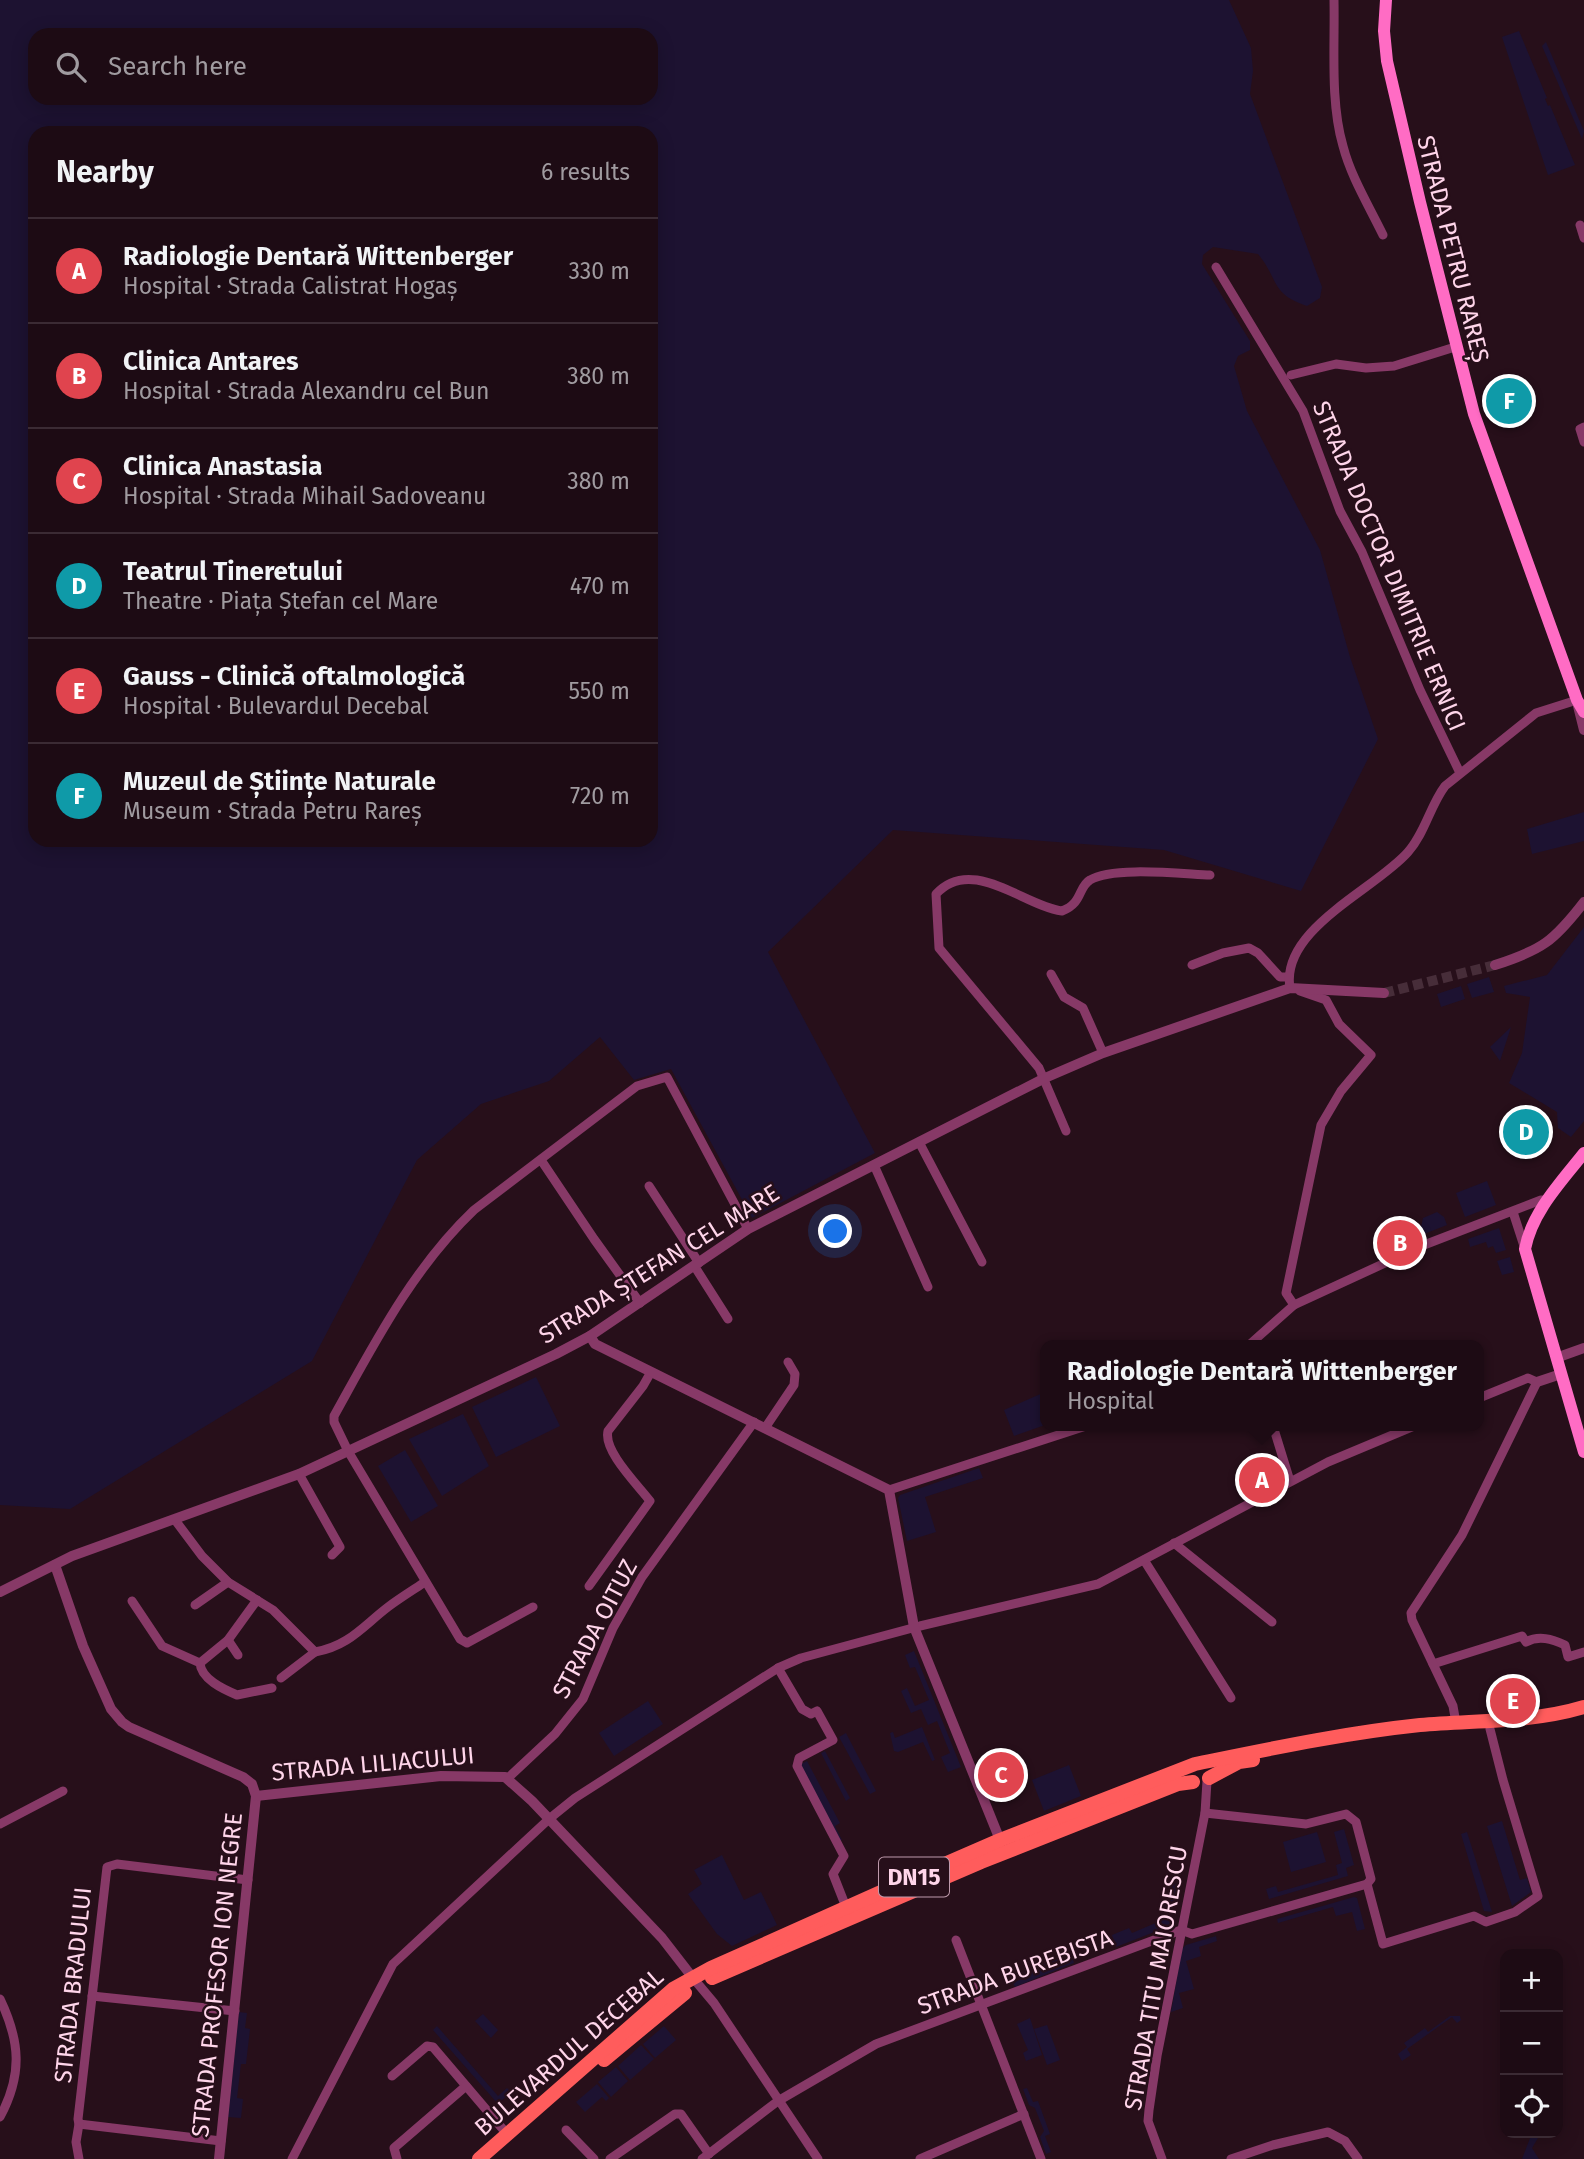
<!DOCTYPE html>
<meta charset="utf-8">
<style>
:root{--surface:#1d0b14;--page:#2a1922;--text:#f1f3f6;--muted:#a09ba0;--line:#3b2b34;--accent:#bb86fa}
body{margin:0;font-family:"Fira Sans",sans-serif;background:var(--page);color:var(--text)}
.controls{position:absolute;right:21px;bottom:21px;display:grid;overflow:hidden;border-radius:14px;box-shadow:0 4px 18px #0003}
.controls button{width:63px;height:63px;display:grid;place-items:center;padding:0;border:0;border-bottom:2px solid var(--line);background:var(--surface);color:var(--text);font:35px sans-serif}
.you{position:absolute;left:836px;top:1232px;width:24px;height:24px;margin:-18px;border:5px solid #fff;border-radius:50%;background:#1a73e8;box-shadow:0 0 0 10px #1a73e833}
.badge{display:grid;place-items:center;width:46px;height:46px;border-radius:50%;background:var(--accent);color:#fff;font-size:23px;font-weight:700}
.pin{position:absolute;translate:-50% -50%;border:4px solid #fff;box-shadow:0 2px 7px #0006}
.popup{position:absolute;left:1040px;top:1340px;width:444px;height:91px;box-sizing:border-box;display:grid;place-content:center;border-radius:14px;background:var(--surface);filter:drop-shadow(0 2px 5px #0005);font-size:23px;white-space:nowrap;color:var(--muted)}
.popup b{font-size:26px;color:var(--text)}
.popup::after{content:'';position:absolute;left:50%;top:100%;margin-left:-14px;border:14px solid transparent;border-top-color:var(--surface)}
.list{margin:0;padding:0;list-style:none}
h2{display:flex;justify-content:space-between;align-items:center;height:91px;margin:0;padding:0 28px;font-size:30px}
h2 small{font-size:23px;font-weight:400;color:var(--muted)}
.list li{display:grid;grid-template-columns:46px 1fr auto;gap:21px;align-items:center;box-sizing:border-box;height:105px;padding:0 28px;border-top:2px solid var(--line)}
.list b{display:block;font-size:26px;white-space:nowrap}
.list p{margin:0;font-size:23px;white-space:nowrap;color:var(--muted)}
.list em{font-size:23px;font-style:normal;color:var(--muted)}
.icon{flex:none;width:38px;height:38px;fill:none;stroke:currentColor;stroke-width:2;stroke-linecap:round;stroke-linejoin:round}
.map{position:relative;flex:none;width:1584px;height:2159px;overflow:hidden}
.search{position:absolute;background:var(--surface);box-shadow:0 4px 18px #0003;left:28px;top:28px;width:630px;height:77px;display:flex;align-items:center;gap:18px;box-sizing:border-box;padding:0 24px;border-radius:21px;color:var(--muted);font-size:26px}
.panel{position:absolute;background:var(--surface);box-shadow:0 4px 18px #0003;left:28px;top:126px;width:630px;height:721px;border-radius:21px}
.map>svg:first-child{display:block}
</style>
<div class="map">
<svg width="1584" height="2159" viewBox="0 0 1584 2159">
<rect width="100%" height="100%" fill="#270f1a"/>
<g fill="#1d1231" fill-rule="evenodd">
<path d="M0,0H1229L1251,48L1253,71L1250,94L1322,287L1320,298L1307,306C1270,294 1279,279 1258,254L1213,247L1203,255L1202,264L1250,341V350L1238,356L1234,366L1247,411L1320,550L1350,657L1378,739L1301,891L1164,850L893,830L768,952L875,1153L752,1218L671,1069L634,1080L600,1037L549,1081L481,1104L417,1160L312,1361L70,1509L0,1505ZM651,35V98H35V35ZM35,133H651V840H35Z"/>
<polygon points="1519,31 1547,98 1545,99 1548,106 1550,105 1575,165 1548,175 1502,37"/>
<polygon points="1546,42 1584,131 1582,139 1542,46"/>
<polygon points="1584,812 1584,841 1532,854 1527,829"/>
<polygon points="1584,927 1584,1121 1571,1137 1558,1128 1557,1112 1509,1083 1522,1053 1530,997 1506,993 1504,986 1547,975"/>
<polygon points="1489,977 1494,992 1472,998 1467,984"/>
<polygon points="1461,986 1465,999 1441,1007 1437,994"/>
<polygon points="1511,1027 1500,1061 1490,1047"/>
<polygon points="1487,1181 1496,1205 1465,1217 1456,1193"/>
<polygon points="1437,1212 1444,1217 1447,1225 1424,1234 1421,1227 1423,1218"/>
<polygon points="1499,1228 1506,1250 1496,1253 1493,1246 1488,1248 1486,1242 1470,1247 1468,1239"/>
<polygon points="1510,1257 1514,1272 1502,1275 1497,1261"/>
<polygon points="536,1377 560,1426 496,1457 472,1407"/>
<polygon points="1045,1392 1045,1425 1014,1436 1004,1410"/>
<polygon points="463,1414 489,1466 442,1496 409,1439"/>
<polygon points="405,1450 438,1506 411,1522 378,1466"/>
<polygon points="979,1468 983,1478 925,1497 936,1532 907,1541 898,1498 900,1495"/>
<polygon points="914,1651 961,1767 948,1772 941,1757 950,1753 937,1721 928,1725 921,1709 911,1713 901,1691 907,1688 915,1706 929,1700 915,1667 910,1668 905,1655"/>
<polygon points="648,1701 663,1724 614,1756 599,1733"/>
<polygon points="922,1727 935,1760 932,1761 923,1742 898,1752 894,1751 890,1733 893,1732 895,1738"/>
<polygon points="846,1733 876,1791 870,1794 839,1737"/>
<polygon points="825,1751 850,1798 846,1801 821,1753"/>
<polygon points="807,1761 840,1823 835,1826 842,1840 837,1843 797,1766"/>
<polygon points="1069,1765 1081,1796 1044,1811 1032,1780"/>
<polygon points="1502,1821 1520,1880 1527,1878 1531,1892 1512,1906 1487,1826"/>
<polygon points="1344,1829 1354,1865 1346,1868 1348,1876 1269,1899 1266,1889 1276,1886 1278,1892 1338,1875 1336,1865 1342,1863 1334,1832"/>
<polygon points="1317,1832 1326,1862 1291,1872 1283,1842"/>
<polygon points="1467,1832 1492,1912 1484,1911 1461,1834"/>
<polygon points="722,1855 744,1900 761,1892 777,1925 732,1946 717,1934 688,1894 702,1884 694,1870"/>
<polygon points="1180,1882 1171,1922 1167,1927 1116,1947 1112,1935 1129,1928 1132,1933 1165,1919 1159,1905 1173,1899 1168,1887"/>
<polygon points="1354,1897 1357,1898 1365,1929 1357,1931 1352,1912 1336,1916 1333,1907 1278,1923 1277,1919"/>
<polygon points="1216,1936 1217,1941 1199,1947 1201,1956 1186,1961 1194,1989 1179,1993 1183,2008 1171,2012 1182,1949 1186,1945"/>
<polygon points="1057,1959 1060,1965 1073,1959 1074,1963 1015,1987 1013,1983 1026,1977 1024,1972"/>
<polygon points="239,2012 247,2013 245,2028 250,2029 246,2064 241,2064 237,2098 243,2099 241,2118 228,2117"/>
<polygon points="483,2014 498,2030 491,2038 475,2021"/>
<polygon points="1450,2016 1460,2016 1461,2020 1457,2023 1452,2017 1407,2049 1411,2055 1402,2061 1398,2054 1407,2047 1404,2043 1425,2028 1428,2032"/>
<polygon points="1030,2018 1042,2055 1026,2061 1023,2053 1028,2050 1017,2024"/>
<polygon points="1047,2025 1060,2060 1047,2065 1034,2029"/>
<polygon points="437,2026 498,2096 507,2088 511,2092 498,2104 433,2030"/>
<polygon points="664,2026 676,2040 655,2058 643,2044"/>
<polygon points="641,2045 654,2059 630,2080 618,2066"/>
<polygon points="616,2067 628,2081 611,2097 598,2082"/>
<polygon points="597,2084 609,2098 606,2101 602,2097 585,2112 576,2102"/>
<polygon points="1027,2088 1033,2102 1038,2101 1050,2134 1045,2136 1051,2152 1046,2154 1040,2137 1044,2131 1035,2108 1029,2105 1023,2089"/>
<polygon points="1532,2133 1541,2133 1532,2148 1539,2159 1522,2159"/>
</g>
<g fill="none" stroke-linecap="round" stroke-linejoin="round">
<polyline stroke="#472d39" stroke-width="10" stroke-dasharray="10 5" stroke-linecap="butt" points="1384,993 1495,965"/>
<g stroke="#873967" stroke-width="9">
<path d="M1334,0C1335,46 1330,102 1343,146C1351,177 1369,206 1383,235"/>
<polyline points="1580,225 1584,238"/>
<polyline points="1216,267 1303,411 1340,511 1362,552 1420,690 1460,773"/>
<polyline points="1291,375 1336,364 1366,368 1394,366 1455,347"/>
<polyline points="1584,427 1580,429 1584,442"/>
<polyline points="1192,965 1223,953 1249,948 1258,953 1280,977 1288,977"/>
<polyline points="1051,974 1064,997 1083,1008 1103,1053"/>
<path d="M1290,988C1280,929 1376,889 1408,852C1425,833 1430,806 1445,786L1536,713L1577,700"/>
<path d="M1066,1131L1039,1068L939,948L936,894C972,855 1024,906 1062,911C1083,903 1078,887 1090,880C1112,866 1183,874 1210,875"/>
<polyline points="919,1142 982,1262"/>
<polyline points="541,1160 594,1239 640,1303"/>
<polyline points="874,1165 928,1287"/>
<polyline points="649,1186 699,1263"/>
<polyline points="1513,1212 1525,1249"/>
<polyline points="695,1267 728,1319"/>
<polyline points="1294,1305 1286,1293 1321,1125 1341,1091 1371,1055 1339,1024 1326,1000 1300,991"/>
<polyline points="1249,1345 1294,1305 1424,1245 1541,1200 1547,1200"/>
<polyline points="1273,1426 1290,1481"/>
<polyline points="765,1428 794,1385 795,1374 788,1362"/>
<polyline points="299,1474 340,1547 332,1555"/>
<polyline points="889,1490 1086,1426"/>
<path d="M175,1520L202,1556L228,1582L273,1610L315,1652C349,1646 363,1626 388,1607C400,1598 413,1590 425,1582"/>
<polyline points="1174,1543 1272,1622"/>
<polyline points="1144,1560 1231,1698"/>
<path d="M589,1586L650,1501C638,1485 603,1451 608,1431L643,1386L651,1372"/>
<path d="M132,1601L162,1646L200,1663C201,1679 223,1689 237,1695L272,1688"/>
<polyline points="195,1605 228,1582"/>
<path d="M533,1607L467,1643L460,1639L348,1451L334,1422V1416C374,1344 413,1268 474,1210L637,1086L667,1077L748,1229"/>
<polyline points="228,1640 238,1655"/>
<polyline points="200,1663 228,1640 257,1600"/>
<path d="M1433,1664L1522,1636L1526,1642C1539,1635 1552,1639 1565,1645L1568,1657L1584,1652"/>
<polyline points="778,1668 802,1709 811,1714 817,1711 833,1740 799,1758 797,1766 844,1856 833,1874 846,1907"/>
<polyline points="281,1678 315,1652"/>
<polyline points="1456,1723 1453,1706 1412,1620 1411,1613 1462,1535 1537,1382 1528,1378 1479,1398"/>
<polyline points="508,1778 555,1734 583,1699 613,1628 642,1577 754,1422"/>
<polyline points="1205,1813 1306,1824 1346,1814 1356,1822 1371,1879 1367,1884 1383,1944 1474,1916 1486,1922 1515,1912 1538,1896 1503,1780 1490,1729"/>
<polyline points="0,1824 63,1791"/>
<polyline points="956,1940 1041,2159"/>
<polyline points="693,1978 714,2003 818,2159"/>
<polyline points="92,1996 235,2011"/>
<path d="M0,1999C20,2041 23,2074 0,2117"/>
<polyline points="392,2076 427,2046 433,2047 507,2134"/>
<polyline points="79,2124 221,2141"/>
<polyline points="566,2130 594,2159"/>
<polyline points="79,2159 76,2142 79,2124 78,2119 107,1867 117,1864 248,1880"/>
<polyline points="292,2159 393,1964 549,1819 575,1798 778,1668 801,1658 920,1626 1098,1584 1328,1462 1414,1426"/>
<polyline points="397,2159 394,2148 466,2086"/>
<polyline points="610,2159 675,2114 681,2114 709,2154"/>
<polyline points="702,2159 778,2101 876,2044 1181,1930 1192,1934 1367,1884"/>
<polyline points="920,2159 1024,2114"/>
<polyline points="1162,2159 1148,2121 1149,2110 1157,2056 1205,1813 1207,1781"/>
<polyline points="1231,2159 1273,2145 1328,2132 1345,2141 1358,2159"/>
</g>
<g stroke="#873967" stroke-width="10">
<polyline points="1578,706 1584,730"/>
<path d="M1495,965C1542,950 1554,941 1584,902"/>
<polyline points="590,1336 595,1344 889,1490 914,1627 1000,1840"/>
<polyline points="1556,1358 1584,1348"/>
<polyline points="1537,1382 1561,1374"/>
<polyline points="55,1565 83,1646 111,1709 122,1722 129,1727 243,1777 252,1784 256,1796 219,2159"/>
<polyline points="0,1592 72,1556 299,1474 556,1354 590,1336 748,1229 1045,1078 1103,1053 1290,988 1384,993"/>
<polyline points="256,1796 441,1776 505,1777 532,1801 662,1938 693,1978"/>
</g>
<g stroke="#ff6cc4" stroke-width="12">
<polyline points="1386,0 1384,31 1387,61 1420,202 1474,414 1577,700 1584,712"/>
<path d="M1584,1153C1561,1182 1532,1212 1525,1249L1584,1452"/>
</g>
<g stroke="#ff5c5c" stroke-width="14">
<polyline points="1209,1778 1239,1762 1253,1760"/>
<polyline points="712,1978 981,1862 1178,1784 1193,1782"/>
<polyline points="604,2060 685,1993"/>
<path d="M479,2159L673,1989L711,1968L908,1880L1000,1840L1195,1764C1269,1749 1344,1733 1420,1725C1475,1720 1531,1723 1584,1707"/>
</g>
</g>
<g text-anchor="middle" dominant-baseline="central" stroke-width="5" stroke-linejoin="round" paint-order="stroke">
<rect fill="#270f1a" stroke="#be9aac" stroke-width="2" x="879" y="1857.5" width="70" height="39" rx="5"/>
<g font-size="23" font-weight="bold" fill="#ffd5ea">
<text x="914" y="1877">DN15</text>
</g>
<g font-size="24" fill="#ffd5ea" stroke="#270f1a">
<text transform="translate(1453 249) rotate(76)">STRADA PETRU RAREȘ</text>
<text transform="translate(1389 566) rotate(67)">STRADA DOCTOR DIMITRIE ERNICI</text>
<text transform="translate(659 1264) rotate(-32)">STRADA ȘTEFAN CEL MARE</text>
<text transform="translate(595 1629) rotate(-62)">STRADA OITUZ</text>
<text transform="translate(373 1764) rotate(-5)">STRADA LILIACULUI</text>
<text transform="translate(1015 1972) rotate(-20)">STRADA BUREBISTA</text>
<text transform="translate(217 1975) rotate(-84)">STRADA PROFESOR ION NEGRE</text>
<text transform="translate(1156 1978) rotate(-80)">STRADA TITU MAIORESCU</text>
<text transform="translate(73 1985) rotate(-84)">STRADA BRADULUI</text>
<text transform="translate(569 2052) rotate(-41)">BULEVARDUL DECEBAL</text>
</g>
</g>
</svg>
<div class="controls">
<button>+</button>
<button>−</button>
<button><svg class="icon" aria-label="locate" viewBox="0 0 24 24"><circle cx="12" cy="12" r="6"/><path d="M12 2v4M12 18v4M2 12h4M18 12h4"/></svg></button>
</div>
<div class="you"></div>
<div class="pin badge" style="left:1262px;top:1480px;background:#e0444e">A</div>
<div class="popup"><b>Radiologie Dentară Wittenberger</b>Hospital</div>
<div class="pin badge" style="left:1400px;top:1243px;background:#e0444e">B</div>
<div class="pin badge" style="left:1001px;top:1775px;background:#e0444e">C</div>
<div class="pin badge" style="left:1526px;top:1132px;background:#0f9aa8">D</div>
<div class="pin badge" style="left:1513px;top:1701px;background:#e0444e">E</div>
<div class="pin badge" style="left:1509px;top:401px;background:#0f9aa8">F</div>
<div class="search"><svg class="icon" aria-label="search" viewBox="0 0 24 24"><circle cx="10" cy="10" r="6"/><path d="M15 15l6 6"/></svg>Search here</div>
<section class="panel">
<h2>Nearby<small>6 results</small></h2>
<ul class="list">
<li><span class="badge" style="background:#e0444e">A</span><div><b>Radiologie Dentară Wittenberger</b><p>Hospital · Strada Calistrat Hogaș</p></div><em>330 m</em></li>
<li><span class="badge" style="background:#e0444e">B</span><div><b>Clinica Antares</b><p>Hospital · Strada Alexandru cel Bun</p></div><em>380 m</em></li>
<li><span class="badge" style="background:#e0444e">C</span><div><b>Clinica Anastasia</b><p>Hospital · Strada Mihail Sadoveanu</p></div><em>380 m</em></li>
<li><span class="badge" style="background:#0f9aa8">D</span><div><b>Teatrul Tineretului</b><p>Theatre · Piața Ștefan cel Mare</p></div><em>470 m</em></li>
<li><span class="badge" style="background:#e0444e">E</span><div><b>Gauss - Clinică oftalmologică</b><p>Hospital · Bulevardul Decebal</p></div><em>550 m</em></li>
<li><span class="badge" style="background:#0f9aa8">F</span><div><b>Muzeul de Științe Naturale</b><p>Museum · Strada Petru Rareș</p></div><em>720 m</em></li>
</ul>
</section>
</div>
